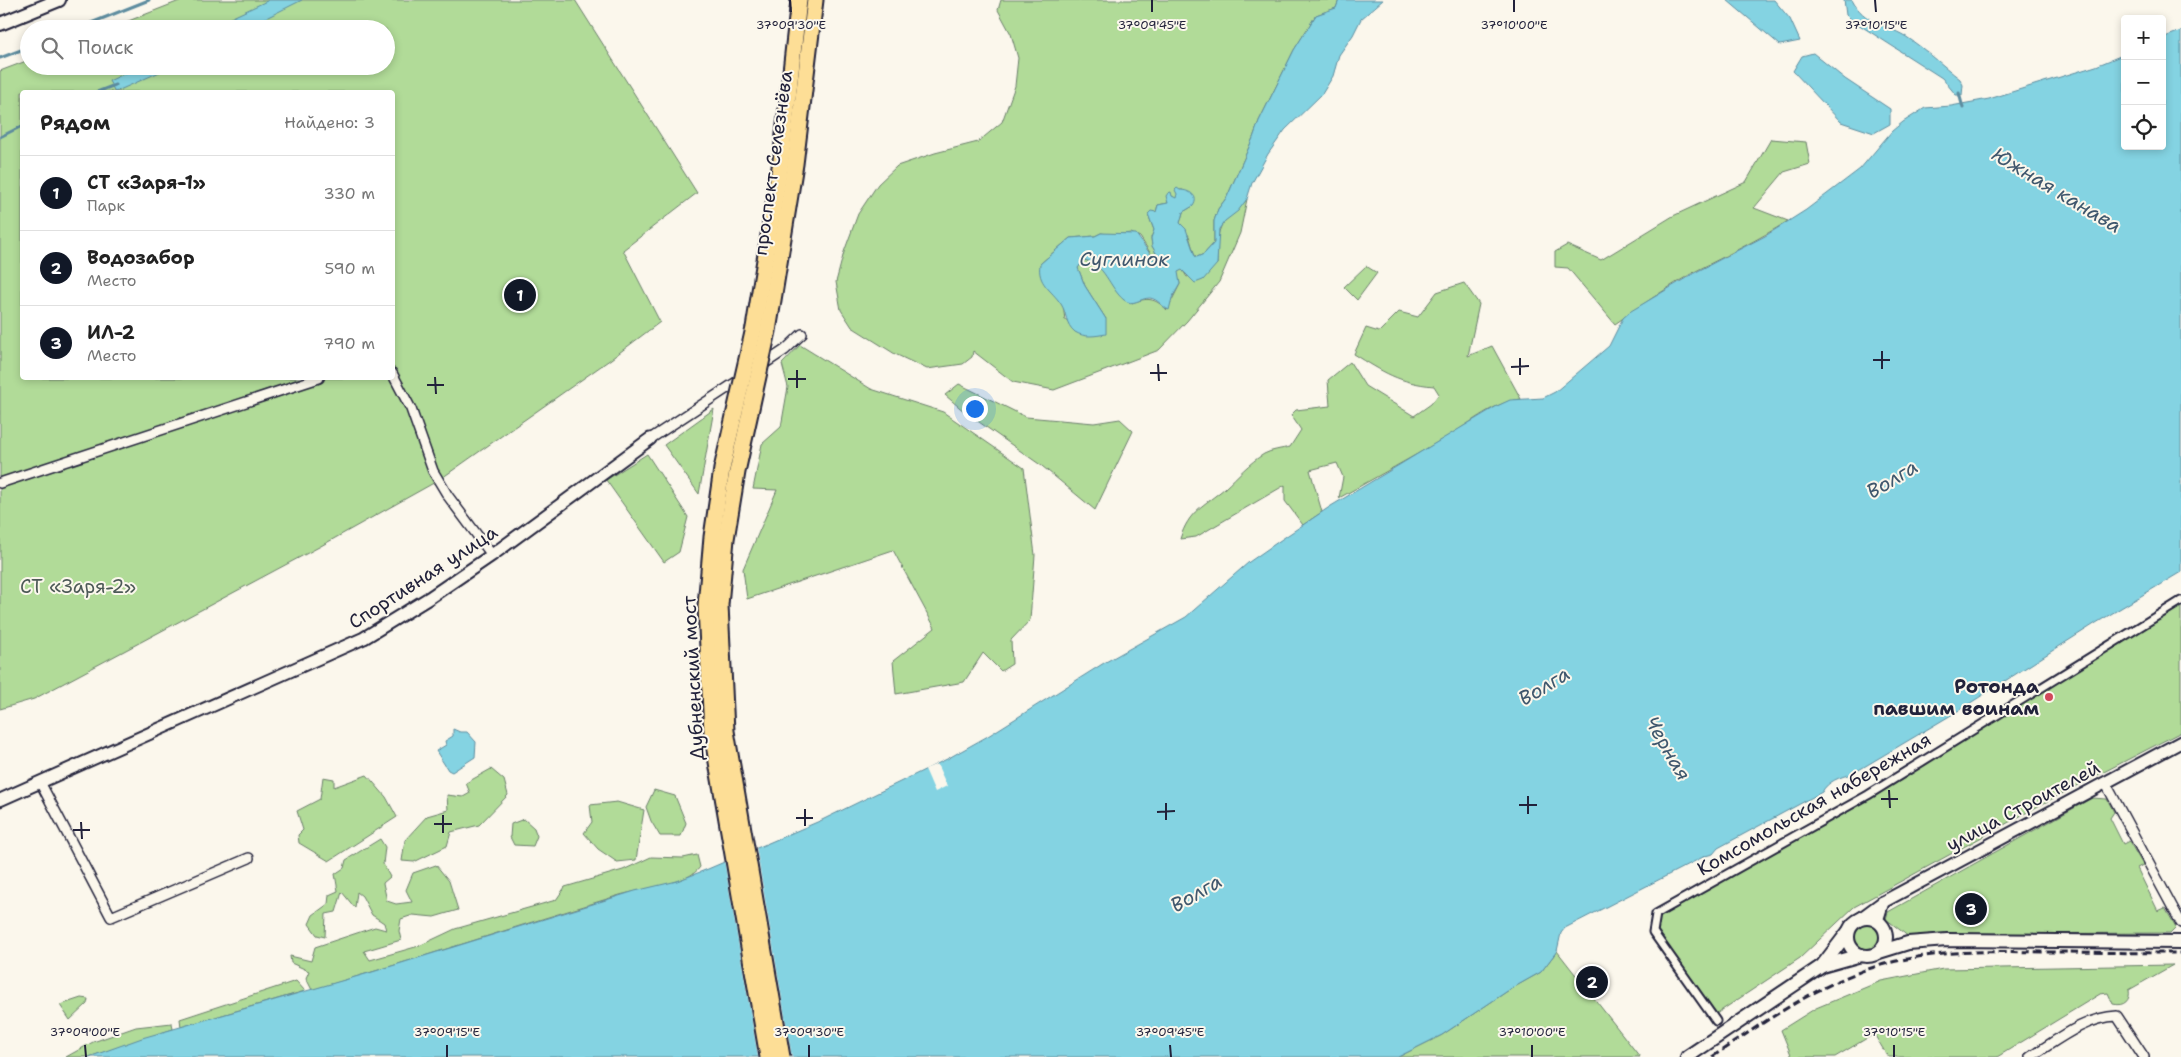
<!DOCTYPE html>
<html lang="ru">
<meta charset="utf-8">
<style>
:root{--surface:#fff;--page:#f2f2f2;--text:#222;--muted:#767676;--line:#e0e0e0;--accent:#111827}
body{margin:0;font-family:"Shantell Sans",sans-serif;background:var(--page);color:var(--text)}
.controls{position:absolute;right:15px;top:15px;display:grid;overflow:hidden;border-radius:5px;box-shadow:0 2px 8px #0003}
.controls button{width:45px;height:45px;display:grid;place-items:center;padding:0;border:0;border-bottom:1px solid var(--line);background:var(--surface);color:var(--text);font:25px sans-serif}
.you{position:absolute;left:974px;top:408px;width:18px;height:18px;margin:-12px;border:4px solid #fff;border-radius:50%;background:#1a73e8;box-shadow:0 0 0 8px #1a73e833}
.badge{display:grid;place-items:center;width:32px;height:32px;border-radius:50%;background:var(--accent);color:#fff;font-size:16px;font-weight:700}
.pin{position:absolute;translate:-50% -50%;border:2px solid #fff;box-shadow:0 1px 5px #0006}
.list{margin:0;padding:0;list-style:none}
h2{display:flex;justify-content:space-between;align-items:center;height:65px;margin:0;padding:0 20px;font-size:21px}
h2 small{font-size:16px;font-weight:400;color:var(--muted)}
.list li{display:grid;grid-template-columns:32px 1fr auto;gap:15px;align-items:center;box-sizing:border-box;height:75px;padding:0 20px;border-top:1px solid var(--line)}
.list b{display:block;font-size:19px;white-space:nowrap}
.list p{margin:0;font-size:16px;white-space:nowrap;color:var(--muted)}
.list em{font-size:16px;font-style:normal;color:var(--muted)}
.icon{flex:none;width:28px;height:28px;fill:none;stroke:currentColor;stroke-width:2;stroke-linecap:round;stroke-linejoin:round}
.map{position:relative;flex:none;width:2181px;height:1057px;overflow:hidden}
.search{position:absolute;background:var(--surface);box-shadow:0 2px 8px #0003;left:20px;top:20px;width:375px;height:55px;display:flex;align-items:center;gap:12px;box-sizing:border-box;padding:0 18px;border-radius:28px;color:var(--muted);font-size:19px}
.panel{position:absolute;background:var(--surface);box-shadow:0 2px 8px #0003;left:20px;top:90px;width:375px;height:290px;border-radius:5px}
.map>svg:first-child{display:block}
</style>
<div class="map">
<svg width="2181" height="1057" viewBox="0 0 2181 1057">
<rect width="100%" height="100%" fill="#fbf7ec"/>
<filter id="ink" filterUnits="userSpaceOnUse"><feTurbulence type="fractalNoise" baseFrequency=".02" numOctaves="2"/><feDisplacementMap in="SourceGraphic" scale="10" xChannelSelector="R" yChannelSelector="G"/><feConvolveMatrix kernelMatrix="1 2 1 2 8 2 1 2 1" color-interpolation-filters="sRGB"/></filter>
<g filter="url(#ink)">
<g fill="#b1db98" stroke="#6a7e6a" fill-rule="evenodd">
<path d="M182,0H575L697,193L623,250L660,322L611,359L439,480L319,547L34,699L0,709V71L29,60V66H386V29H108ZM22,92H392V378H22Z"/>
<path d="M1001,0H1339L1336,8L1316,15L1294,50L1259,121L1253,138L1227,197L1218,209L1214,221V243L1204,254L1197,257L1195,256L1189,236L1180,223L1183,212L1193,206L1183,190H1180L1176,199L1172,196L1168,203L1158,205L1156,212L1148,214L1154,230L1151,238L1152,246L1160,260L1159,262H1156L1140,237L1131,233L1114,235L1101,233L1095,236L1070,238L1040,264L1063,305L1065,320L1106,319L1085,286L1078,268L1084,260L1095,263L1132,303C1148,297 1155,298 1167,310L1180,284L1177,272L1182,269L1187,277L1217,264C1218,251 1215,232 1224,222C1231,214 1239,209 1247,199L1240,233L1219,282L1187,321L1159,350L1054,390L1013,382L973,351L972,357L963,364L927,369L895,354L852,327L841,310L836,282L844,252L858,214L878,184L897,166L935,153L978,142L1002,122L1015,86L1018,58L1011,34L998,10Z"/>
<path d="M1771,139L1806,142L1810,164L1784,172L1754,208L1788,221C1758,240 1727,255 1696,271C1668,287 1641,305 1615,324L1568,268L1555,267V252L1567,245L1601,260L1673,216L1746,182Z"/>
<polygon points="1366,266 1377,273 1357,300 1344,287"/>
<path d="M1464,283L1479,304L1468,356L1492,346L1521,399C1494,402 1472,422 1450,435C1413,457 1376,477 1339,498L1343,477L1337,463L1310,470L1322,512L1303,525L1285,501V485L1196,537L1180,539C1189,510 1204,506 1225,488C1238,476 1249,463 1264,454C1271,450 1282,449 1290,447L1301,430L1291,415L1296,410L1330,406L1328,380L1350,362L1365,386L1414,416L1431,404L1439,394L1434,386C1399,383 1383,372 1354,354L1366,328L1379,332L1399,312L1418,317L1437,292Z"/>
<polygon points="800,345 871,389 943,412 1024,468 1035,555 1030,620 1011,640 1012,664 1001,671 983,653 964,682 896,694 893,661 935,628 893,550 747,599 743,569 777,490 753,489 762,444 781,427 788,387 782,364"/>
<polygon points="959,384 1026,417 1094,423 1120,419 1133,431 1095,510 1042,466 966,413 945,395"/>
<polygon points="714,409 699,494 664,445"/>
<polygon points="647,454 688,517 679,552 664,562 606,480"/>
<polygon points="2181,605 2181,732 2044,803 1854,907 1800,958 1716,1014 1657,931 1660,917"/>
<polygon points="491,769 504,780 508,795 479,825 451,832 447,846 414,862 402,861 405,840 427,816 448,810 447,795 463,797 470,793 466,783"/>
<polygon points="367,775 386,797 397,817 329,861 299,843 298,835 303,830 297,811 320,799 323,777 334,779 334,787"/>
<polygon points="654,790 675,796 686,823 681,836 660,836 651,821 646,807"/>
<polygon points="2092,798 2107,799 2114,812 2110,818 2123,844 2129,841 2143,865 2137,868 2158,911 2165,908 2176,927 2170,933 1946,934 1909,937 1886,919 1888,912"/>
<polygon points="617,802 644,810 636,860 617,862 598,849 584,833 592,822 590,805"/>
<polygon points="524,819 534,828 537,836 533,846 514,845 510,837 511,824"/>
<path d="M380,839L385,847L383,864L390,877L383,883L387,901L396,904L412,902L406,890L413,873L436,865L449,881L458,910L434,917L413,915L401,919L399,931L401,940L364,951L370,960L419,946L455,929L556,900L565,887L623,870L651,857L683,858L697,855L700,867C689,884 641,889 620,895C517,926 415,960 312,990L306,978L309,971L291,963L290,956L311,961L315,947L375,927L386,930L384,923L372,915L362,896L357,892L355,908L342,892L336,912L326,914L325,937L317,935L309,924L313,915L328,904L329,895L338,891L335,874L344,868L346,860Z"/>
<circle cx="1867" cy="937" r="14"/>
<polygon points="1557,951 1640,1057 1398,1057 1442,1035 1509,990 1541,972"/>
<path d="M2173,965L2129,990C2131,1000 2124,1007 2113,1004L2108,993L2100,994L1997,1057H1888L1874,1034L1835,1057H1792L1781,1030L1816,1008L1881,981L1943,969Z"/>
<polygon points="296,981 305,991 181,1027 180,1019"/>
<polygon points="81,998 88,999 87,1004 70,1020 60,1005"/>
<polygon points="172,1023 173,1029 89,1057 66,1057 93,1042 136,1027"/>
</g>
<g fill="#84d3e2" stroke="#5d8c9f">
<polygon points="269,0 302,0 244,29 207,29"/>
<path d="M1339,0H1383L1361,19L1353,35L1339,55L1333,76L1322,94L1285,130L1268,154L1252,183L1247,199L1238,211L1225,221L1219,229L1217,264L1203,280L1195,283L1182,270L1178,272L1180,284L1172,298L1169,310C1162,307 1158,299 1150,298C1140,298 1133,307 1124,300C1109,288 1105,263 1084,260L1078,268L1085,286L1106,319V334C1095,336 1085,338 1075,332C1065,324 1067,313 1061,304C1051,289 1037,284 1040,264L1070,238L1095,236L1101,233L1136,234L1156,262H1159L1160,260L1152,246L1151,238L1154,230L1148,214L1151,211L1156,212L1158,205L1168,203L1166,196L1168,193L1171,192L1172,196L1176,198L1177,194L1175,190L1177,188L1180,190C1189,190 1200,196 1193,206L1183,212L1180,223L1186,229L1195,256L1197,257L1204,254L1214,243V221L1218,209L1227,197L1253,138L1259,121L1294,50L1316,15L1336,8Z"/>
<polygon points="1727,0 1774,0 1790,19 1800,41 1780,45"/>
<path d="M1844,0H1852C1864,23 1884,24 1905,36C1924,48 1942,65 1960,79L1963,85L1962,95H1956L1942,78L1850,19L1846,15Z"/>
<path d="M2181,31V572L2096,623L1953,714L1852,774C1840,777 1828,781 1822,792L1718,848L1713,854L1705,856L1565,928L1561,933L1557,951L1541,972L1509,990L1442,1035L1398,1057H89L142,1038L369,973L635,891L677,881L708,869L822,820L947,759L988,736L1104,663L1186,617L1249,562L1282,539L1331,506L1497,406L1510,400L1543,398L1555,392L1609,346L1623,318L1631,311L1696,272L1765,236L1806,210L1860,169L1892,131L1903,122L1925,108L1951,106L1989,99L2096,66L2125,54V146H2162V38Z"/>
<polygon points="1813,53 1845,79 1890,109 1890,124 1874,133 1841,122 1793,71 1802,56"/>
<polygon points="141,66 173,66 115,92 109,81"/>
<polygon points="453,729 460,732 467,732 476,742 475,757 452,772 448,770 436,751 446,745 445,741 453,736"/>
</g>
<g fill="#fbf7ec">
<polygon points="937,764 947,786 935,792 925,769"/>
<polygon points="756,846 792,1057 758,1057 724,860"/>
</g>
<g fill="none" stroke-linecap="round" stroke-linejoin="round">
<g stroke="#5d8c9f" stroke-width="3">
<polyline points="76,29 149,0"/>
<polyline points="0,58 29,47"/>
<polyline points="97,92 115,85"/>
<polyline points="1959,93 1963,108"/>
<polyline points="0,137 22,126"/>
</g>
<defs>
<polyline id="pedestrian" points="1716,1021 1653,932 1656,914 1868,795 2181,601"/>
<g id="minor">
<polyline points="761,366 785,350 802,334"/>
<polyline points="392,373 411,409 433,471 448,496 492,555"/>
<polyline points="650,439 744,377"/>
<polyline points="0,483 319,378"/>
<polyline points="40,782 111,917 249,858"/>
<polyline points="2105,782 2181,923"/>
<path d="M2030,1057C2056,1041 2085,1017 2117,1016L2144,1057"/>
</g>
<g id="tertiary">
<polyline points="0,800 364,638 429,598 492,555 650,439"/>
<polyline points="1860,919 1883,902 2181,742"/>
<polyline points="1877,921 1883,902"/>
</g>
<g id="secondary">
<polyline points="0,24 59,0"/>
<circle cx="1867" cy="937" r="19"/>
<polyline points="1879,952 1908,943 1947,940 2181,942"/>
<polyline points="1822,966 1848,932"/>
<polyline points="1687,1057 1822,966 1861,955"/>
</g>
<g id="primary">
<polyline points="754,328 781,161 799,0"/>
<polyline points="768,331 795,164 815,0"/>
</g>
</defs>
<use href="#pedestrian" stroke="#22223b" stroke-width="11"/>
<use href="#minor" stroke="#22223b" stroke-width="12"/>
<use href="#tertiary" stroke="#22223b" stroke-width="15"/>
<use href="#secondary" stroke="#22223b" stroke-width="16"/>
<use href="#primary" stroke="#22223b" stroke-width="19"/>
<use href="#pedestrian" stroke="#fbf7ec" stroke-width="7"/>
<use href="#minor" stroke="#fbf7ec" stroke-width="9"/>
<use href="#tertiary" stroke="#fbf7ec" stroke-width="11"/>
<use href="#secondary" stroke="#fbf7ec" stroke-width="12"/>
<use href="#primary" stroke="#fdde96" stroke-width="15"/>
<path stroke="#22223b" stroke-width="3" stroke-dasharray="8 4" stroke-linecap="butt" d="M1712,1057C1758,1026 1805,993 1857,973C1916,950 1981,951 2044,952C2090,952 2135,953 2181,953"/>
<defs>
<g id="primary-bridge">
<polyline points="754,328 722,469 712,537 706,606 712,733 768,1057"/>
<polyline points="768,331 737,472 726,539 720,605 726,731 782,1057"/>
</g>
</defs>
<use href="#primary-bridge" stroke="#22223b" stroke-width="19" stroke-linecap="butt"/>
<use href="#primary-bridge" stroke="#fdde96" stroke-width="15"/>
</g>
</g>
<path fill="none" stroke="#22223b" stroke-width="2" d="M790,0L791,12M1152,0V12M1514,0V12M1875,0L1876,12M1882,351V369M1520,358V375M1873,360H1890M1158,364L1159,381M1511,367L1529,366M797,370V388M1150,373H1167M435,377L436,394M788,379H806M427,385H444M1889,790L1890,808M1528,796V814M1881,799H1898M1166,803V820M1519,805H1537M805,809V826M1157,812L1175,811M443,815V833M796,818H813M81,822L82,839M434,824H452M73,830H90M85,1045L86,1057M447,1045V1057M809,1045V1057M1170,1045L1171,1057M1532,1045V1057M1894,1045V1057"/>
<circle fill="#d1495b" stroke="#fbf7ec" stroke-width="2" cx="2049" cy="697" r="5"/>
<g text-anchor="middle" dominant-baseline="central" stroke-width="4" stroke-linejoin="round" paint-order="stroke">
<g font-size="19" fill="#22223b" stroke="#fbf7ec">
<text transform="translate(773 163) rotate(-82)">проспект Селезнёва</text>
<text transform="translate(423 577) rotate(-33)">Спортивная улица</text>
<text transform="translate(693 678) rotate(-93)">Дубненский мост</text>
<text transform="translate(1814 804) rotate(-30)">Комсомольская набережная</text>
<text transform="translate(2023 806) rotate(-28)">улица Строителей</text>
</g>
<g font-size="19" fill="#4d5a57" stroke="#fbf7ec">
<text x="78" y="586">СТ «Заря-2»</text>
</g>
<g font-size="19" font-weight="bold" fill="#22223b" stroke="#fbf7ec" text-anchor="end">
<text x="2039" y="686">Ротонда<tspan x="2039" dy="22">павшим воинам</tspan></text>
</g>
<g font-size="20" font-style="italic" fill="#3f576d" stroke="#fbf7ec">
<text transform="translate(2057 190) rotate(31)">Южная канава</text>
<text x="1124" y="259">Суглинок</text>
<text transform="translate(1892 479) rotate(-31)">Волга</text>
<text transform="translate(1544 686) rotate(-31)">Волга</text>
<text transform="translate(1668 748) rotate(60)">Черная</text>
<text transform="translate(1196 893) rotate(-30)">Волга</text>
</g>
</g>
<g font-size="12" text-anchor="middle" fill="#22223b" stroke="#fbf7ec" stroke-width="4" stroke-linejoin="round" paint-order="stroke">
<text x="791" y="29">37°09'30"E</text>
<text x="1152" y="29">37°09'45"E</text>
<text x="1514" y="29">37°10'00"E</text>
<text x="1876" y="29">37°10'15"E</text>
<text x="85" y="1036">37°09'00"E</text>
<text x="447" y="1036">37°09'15"E</text>
<text x="809" y="1036">37°09'30"E</text>
<text x="1170" y="1036">37°09'45"E</text>
<text x="1532" y="1036">37°10'00"E</text>
<text x="1894" y="1036">37°10'15"E</text>
</g>
</svg>
<div class="controls">
<button>+</button>
<button>−</button>
<button><svg class="icon" aria-label="locate" viewBox="0 0 24 24"><circle cx="12" cy="12" r="6"/><path d="M12 2v4M12 18v4M2 12h4M18 12h4"/></svg></button>
</div>
<div class="you"></div>
<div class="pin badge" style="left:520px;top:295px">1</div>
<div class="pin badge" style="left:1592px;top:982px">2</div>
<div class="pin badge" style="left:1971px;top:909px">3</div>
<div class="search"><svg class="icon" aria-label="search" viewBox="0 0 24 24"><circle cx="10" cy="10" r="6"/><path d="M15 15l6 6"/></svg>Поиск</div>
<section class="panel">
<h2>Рядом<small>Найдено: 3</small></h2>
<ul class="list">
<li><span class="badge">1</span><div><b>СТ «Заря-1»</b><p>Парк</p></div><em>330 m</em></li>
<li><span class="badge">2</span><div><b>Водозабор</b><p>Место</p></div><em>590 m</em></li>
<li><span class="badge">3</span><div><b>ИЛ-2</b><p>Место</p></div><em>790 m</em></li>
</ul>
</section>
</div>
